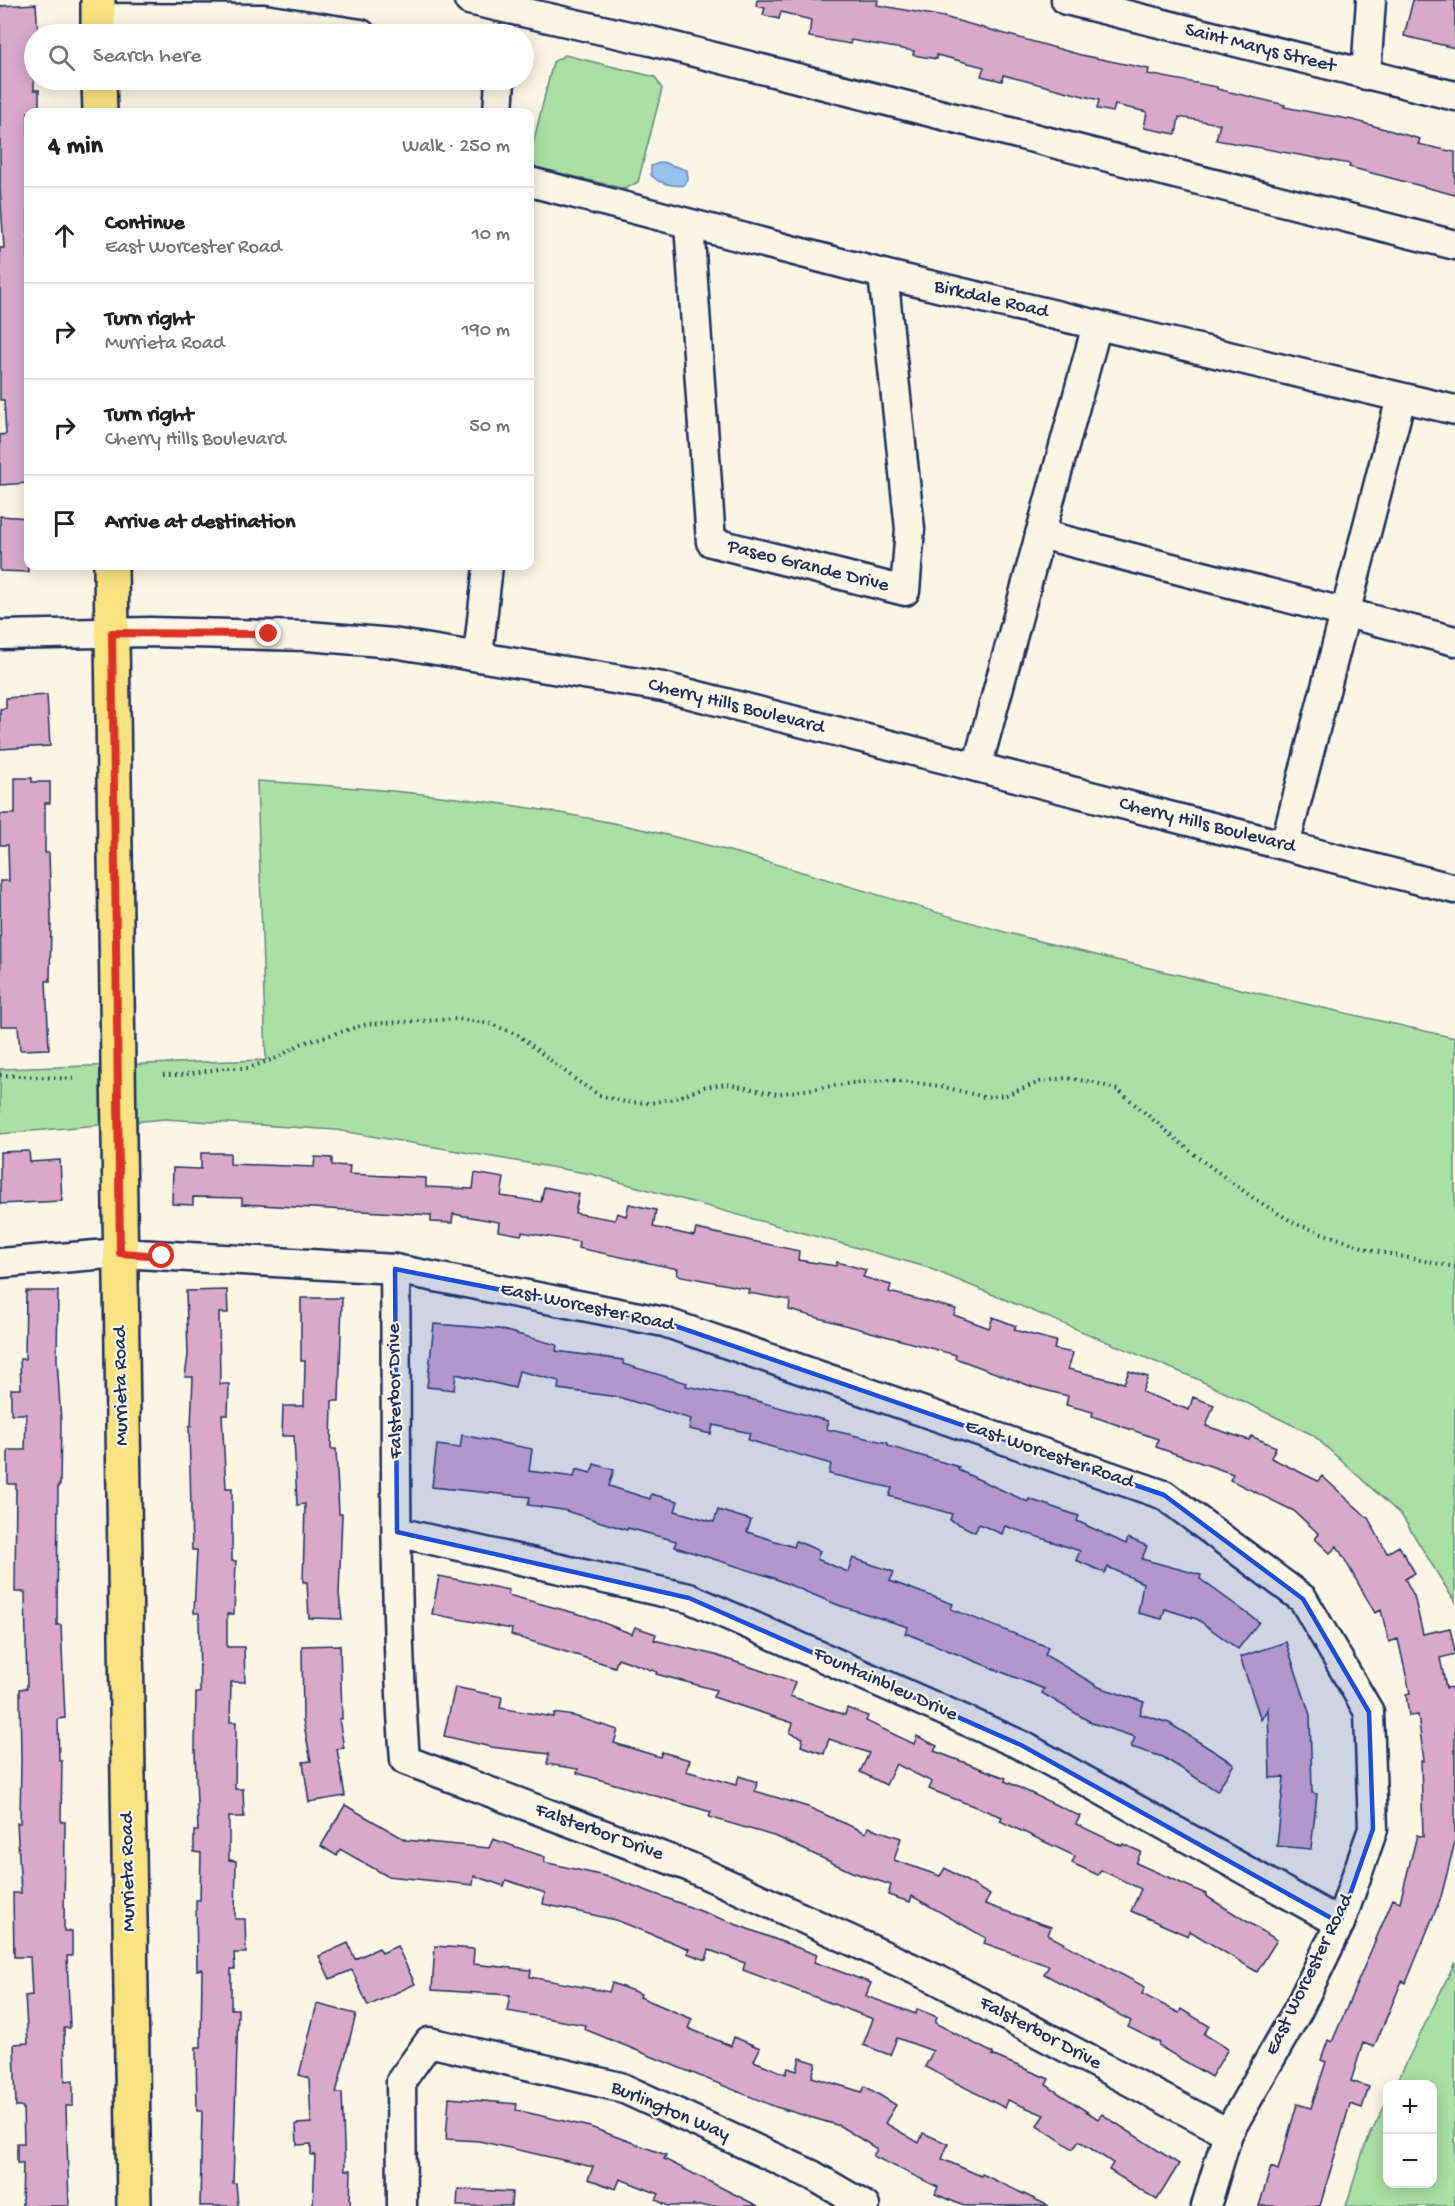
<!DOCTYPE html>
<meta charset="utf-8">
<style>
:root{--surface:#fff;--page:#f2f2f2;--text:#222;--muted:#767676;--line:#e0e0e0}
body{margin:0;font-family:"Gochi Hand",sans-serif;background:var(--page);color:var(--text)}
.controls{position:absolute;right:18px;bottom:18px;display:grid;overflow:hidden;border-radius:12px;box-shadow:0 3px 15px #0003}
.controls button{width:54px;height:54px;display:grid;place-items:center;padding:0;border:0;border-bottom:2px solid var(--line);background:var(--surface);color:var(--text);font:30px sans-serif}
.stop{position:absolute;width:18px;height:18px;margin:-14px;border:4px solid #d93025;border-radius:50%;background:#fff}
.stop.end{background:#d93025;border-color:#fff;box-shadow:0 2px 6px #0008}
.list{margin:0;padding:0;list-style:none}
h2{display:flex;justify-content:space-between;align-items:center;height:78px;margin:0;padding:0 24px;font-size:26px}
h2 small{font-size:20px;font-weight:400;color:var(--muted)}
.list li{display:grid;grid-template-columns:39px 1fr auto;gap:18px;align-items:center;box-sizing:border-box;height:96px;padding:0 24px;border-top:2px solid var(--line)}
.list b{display:block;font-size:22px;white-space:nowrap}
.list p{margin:0;font-size:20px;white-space:nowrap;color:var(--muted)}
.list em{font-size:20px;font-style:normal;color:var(--muted)}
.icon{flex:none;width:33px;height:33px;fill:none;stroke:currentColor;stroke-width:2;stroke-linecap:round;stroke-linejoin:round}
.map{position:relative;flex:none;width:1455px;height:2206px;overflow:hidden}
.search{position:absolute;background:var(--surface);box-shadow:0 3px 15px #0003;left:24px;top:24px;width:510px;height:66px;display:flex;align-items:center;gap:15px;box-sizing:border-box;padding:0 21px;border-radius:33px;color:var(--muted);font-size:22px}
.panel{position:absolute;background:var(--surface);box-shadow:0 3px 15px #0003;left:24px;top:108px;width:510px;height:462px;border-radius:12px}
.map>svg:first-child{display:block}
</style>
<div class="map">
<svg width="1455" height="2206" viewBox="0 0 1455 2206">
<rect width="100%" height="100%" fill="#fcf5e5"/>
<filter id="ink" filterUnits="userSpaceOnUse"><feTurbulence type="fractalNoise" baseFrequency=".0167" numOctaves="2"/><feDisplacementMap in="SourceGraphic" scale="12" xChannelSelector="R" yChannelSelector="G"/><feConvolveMatrix kernelMatrix="1 2 1 2 8 2 1 2 1" color-interpolation-filters="sRGB"/></filter>
<g filter="url(#ink)">
<g fill="#aae0a3" stroke="#628880" stroke-width="1.5">
<polygon points="565,55 655,77 662,89 638,182 625,189 536,167 530,156 553,62"/>
<path d="M257,781C378,788 499,799 618,824C753,852 883,899 1016,935C1161,973 1309,1004 1455,1038V1602L1402,1516L1313,1435L1197,1379L926,1267L591,1174L336,1130L165,1119L0,1134V1069L266,1060Z"/>
<polygon points="1455,1962 1455,2206 1346,2206 1364,2148 1387,2101 1388,2184 1432,2184 1432,2084 1396,2084"/>
</g>
<path fill="#96c2ef" stroke="#6587b5" stroke-width="1.5" d="M662,162L687,170L688,179L684,185C673,187 658,183 651,175V166Z"/>
<g fill="#d9a9ca" stroke="#1b2f5e" stroke-width="1.5">
<polygon points="757,0 878,0 877,5 944,17 1081,55 1149,69 1148,74 1217,87 1217,89 1285,105 1284,107 1353,120 1420,139 1418,144 1455,152 1455,195 1349,167 1350,164 1216,140 1220,124 1179,117 1176,134 1144,128 1147,112 1115,105 1113,112 1097,109 1099,100 1003,75 1002,81 981,76 984,67 937,55 937,59 913,55 914,51 851,40 850,44 809,37 811,20 781,12 779,19 763,15 765,8 756,6"/>
<polygon points="1413,0 1455,0 1455,48 1404,36"/>
<polygon points="36,4 38,34 34,34 34,90 39,90 39,112 28,112 28,483 0,485 0,435 6,434 4,400 0,400 0,248 4,248 0,189 0,6"/>
<polygon points="0,516 28,518 28,572 0,571"/>
<polygon points="47,695 50,746 0,749 0,709 6,708 6,698"/>
<polygon points="15,778 32,778 32,782 50,782 50,803 45,803 45,853 49,853 51,920 50,981 46,981 49,1049 20,1050 18,1026 1,1026 0,881 9,881 8,845 0,845 0,814 15,814"/>
<polygon points="29,1151 30,1162 60,1160 62,1201 0,1204 0,1152"/>
<polygon points="201,1153 230,1153 230,1164 314,1167 315,1157 332,1158 332,1165 350,1166 349,1174 426,1178 426,1187 473,1189 475,1173 504,1178 501,1196 541,1202 544,1187 579,1194 575,1213 615,1220 617,1213 626,1216 629,1204 656,1210 653,1227 694,1236 696,1229 799,1251 798,1260 836,1266 837,1262 866,1270 863,1277 891,1285 889,1292 956,1309 954,1315 989,1328 993,1317 1016,1326 1014,1330 1056,1341 1054,1349 1073,1353 1068,1369 1124,1383 1129,1371 1148,1377 1142,1392 1189,1410 1193,1397 1214,1405 1206,1426 1249,1440 1251,1436 1276,1447 1271,1458 1318,1481 1322,1476 1368,1518 1387,1553 1399,1546 1415,1573 1405,1579 1414,1596 1423,1634 1450,1628 1455,1652 1455,1654 1440,1658 1446,1688 1455,1687 1455,1842 1441,1897 1406,1983 1402,1981 1374,2047 1363,2043 1351,2081 1369,2087 1362,2108 1350,2104 1320,2206 1259,2206 1271,2167 1278,2170 1297,2104 1311,2108 1326,2062 1321,2060 1328,2040 1332,2042 1393,1899 1400,1902 1417,1835 1423,1837 1421,1761 1424,1761 1418,1715 1409,1716 1406,1694 1410,1693 1398,1639 1389,1642 1381,1610 1375,1613 1337,1546 1330,1553 1315,1539 1319,1534 1294,1511 1230,1480 1233,1474 1156,1447 1158,1439 1092,1416 1093,1412 1066,1405 1068,1396 1033,1387 955,1358 956,1355 789,1310 790,1300 748,1293 749,1289 677,1275 678,1269 578,1248 579,1242 522,1232 521,1235 498,1231 499,1222 453,1214 452,1223 431,1222 431,1215 242,1204 242,1198 193,1197 193,1205 172,1204 173,1168 201,1169"/>
<polygon points="227,1290 228,1313 219,1313 220,1384 229,1384 228,1415 222,1415 226,1488 232,1488 232,1561 236,1561 234,1614 227,1614 227,1647 244,1647 245,1682 231,1682 230,1722 236,1722 235,1789 243,1789 244,1817 229,1817 229,1860 236,1861 235,1919 245,1919 246,1953 234,1953 235,1969 231,1969 231,2009 238,2009 233,2183 236,2183 238,2206 200,2206 202,2111 197,2111 196,2047 201,2047 202,1969 197,1970 196,1900 200,1900 201,1853 194,1852 194,1831 198,1831 195,1750 196,1693 200,1693 199,1613 194,1613 197,1550 192,1550 189,1426 191,1426 193,1377 185,1377 188,1355 186,1291"/>
<polygon points="26,1291 58,1291 57,1360 61,1421 60,1485 58,1485 57,1625 61,1625 65,1718 58,1719 59,1761 62,1761 61,1822 65,1822 64,1931 72,1931 72,1956 67,1956 70,2028 64,2028 65,2081 73,2080 73,2106 66,2106 69,2206 22,2206 23,2163 17,2163 17,2143 24,2143 23,2107 16,2107 14,2044 28,2043 25,1996 32,1995 30,1957 14,1957 13,1893 21,1893 17,1823 20,1823 21,1760 20,1689 27,1688 25,1592 15,1592 16,1484 8,1484 8,1450 25,1450 26,1414 11,1414 11,1389 21,1389 20,1359 25,1359"/>
<polygon points="301,1298 342,1298 339,1401 332,1401 331,1449 336,1449 339,1514 342,1514 339,1594 342,1619 309,1618 307,1582 303,1582 305,1504 297,1505 294,1436 282,1436 283,1406 304,1406 305,1361 301,1361"/>
<polygon points="434,1324 499,1329 557,1345 556,1351 623,1360 623,1364 687,1383 686,1386 750,1399 828,1421 826,1429 888,1443 888,1446 959,1467 958,1470 1028,1502 1029,1499 1079,1516 1077,1521 1126,1544 1128,1538 1147,1546 1142,1559 1201,1575 1200,1579 1259,1622 1238,1649 1197,1619 1165,1609 1162,1619 1138,1613 1143,1583 1108,1567 1105,1573 1076,1560 1080,1551 1005,1526 1002,1534 979,1524 975,1532 950,1520 952,1514 889,1496 892,1488 829,1474 831,1464 748,1440 750,1433 713,1425 711,1434 689,1429 691,1419 618,1397 558,1389 559,1381 519,1371 515,1388 456,1374 454,1390 427,1387"/>
<polygon points="462,1435 532,1449 529,1471 574,1477 576,1469 591,1473 594,1464 614,1470 609,1486 650,1499 651,1494 678,1501 675,1511 714,1522 718,1510 751,1520 747,1532 794,1547 796,1541 820,1551 817,1559 848,1572 853,1558 894,1572 890,1581 953,1604 951,1609 1048,1647 1045,1655 1099,1687 1144,1702 1140,1714 1169,1723 1234,1764 1217,1791 1163,1757 1131,1747 1135,1737 1092,1723 1042,1693 1044,1689 905,1633 908,1627 838,1605 771,1577 675,1547 676,1541 628,1528 627,1530 563,1510 528,1505 530,1497 432,1487 437,1445 460,1448"/>
<polygon points="439,1576 509,1590 508,1595 586,1616 632,1634 635,1627 656,1634 654,1640 715,1655 795,1682 790,1696 845,1715 847,1708 868,1716 866,1721 914,1744 917,1736 937,1746 934,1751 1006,1778 1005,1781 1080,1816 1076,1824 1122,1846 1123,1844 1141,1852 1136,1863 1206,1894 1206,1896 1277,1940 1257,1972 1190,1931 1188,1936 1131,1911 1141,1889 1101,1870 1098,1875 1072,1863 1075,1856 1000,1821 1002,1817 929,1789 932,1782 896,1764 886,1785 860,1772 869,1753 829,1739 824,1754 801,1746 803,1738 790,1733 793,1723 713,1697 716,1690 656,1674 657,1672 618,1658 615,1667 511,1635 512,1629 432,1614"/>
<polygon points="1286,1642 1310,1715 1312,1793 1317,1794 1311,1849 1277,1846 1284,1777 1270,1778 1268,1708 1261,1720 1240,1657"/>
<polygon points="340,1645 342,1719 339,1719 344,1748 337,1749 345,1796 309,1802 303,1762 311,1761 303,1720 302,1646"/>
<polygon points="455,1687 502,1697 500,1708 554,1717 554,1713 574,1716 618,1730 614,1743 660,1757 662,1752 690,1760 686,1771 736,1785 739,1776 757,1782 755,1791 808,1807 866,1833 868,1827 901,1838 894,1860 940,1876 945,1868 990,1895 985,1904 1051,1927 1048,1935 1145,1987 1142,1994 1179,2013 1181,2009 1209,2026 1204,2034 1228,2049 1211,2077 1159,2046 1160,2043 1128,2027 1131,2021 1044,1974 1049,1966 984,1943 986,1938 912,1896 910,1902 888,1895 891,1885 852,1872 777,1837 709,1817 711,1812 577,1773 578,1769 547,1764 549,1754 491,1747 444,1736"/>
<polygon points="345,1805 406,1840 489,1848 493,1839 545,1857 544,1862 613,1878 817,1955 814,1962 871,1983 866,1996 916,2014 917,2009 937,2017 935,2023 993,2053 992,2055 1049,2079 1046,2085 1098,2119 1102,2114 1179,2164 1157,2200 1109,2170 1113,2163 1079,2141 1073,2149 1037,2125 1044,2115 1008,2100 1005,2108 925,2067 933,2051 897,2038 890,2055 863,2045 873,2019 743,1970 745,1963 709,1950 706,1960 687,1953 689,1949 616,1920 543,1904 545,1893 506,1880 504,1886 474,1876 473,1885 387,1876 340,1849 337,1856 321,1846"/>
<polygon points="348,1943 355,1959 379,1948 382,1953 397,1946 415,1984 368,2006 352,1970 330,1979 319,1956"/>
<polygon points="435,1946 474,1949 473,1964 531,1970 530,1977 609,1992 612,1983 641,1994 640,1997 692,2019 688,2028 731,2046 734,2037 760,2048 754,2061 786,2074 788,2068 797,2071 800,2058 816,2063 812,2077 862,2092 865,2086 896,2105 885,2123 919,2143 923,2133 948,2144 942,2159 981,2176 982,2174 1049,2206 964,2206 935,2194 938,2187 873,2156 877,2149 840,2126 776,2107 584,2029 585,2025 507,2011 510,1995 432,1990"/>
<polygon points="317,2004 356,2014 336,2093 342,2093 345,2170 351,2170 350,2206 313,2206 315,2155 311,2155 311,2144 297,2145 296,2124 311,2123 309,2078 299,2075"/>
<polygon points="449,2098 517,2104 516,2110 590,2127 666,2155 664,2159 758,2206 668,2206 656,2200 659,2194 620,2179 616,2189 588,2179 593,2167 479,2141 446,2139"/>
<polygon points="458,2189 512,2192 511,2206 457,2206"/>
</g>
<g fill="none" stroke-linecap="round" stroke-linejoin="round">
<defs>
<g id="minor">
<polyline points="469,0 651,41 1455,245"/>
<polyline points="1066,0 1455,96"/>
<polyline points="98,18 264,19 361,34"/>
<polyline points="1366,75 1371,0"/>
<polyline points="498,112 500,80"/>
<polyline points="530,182 883,274 1455,410"/>
<polyline points="689,224 711,542 905,591 910,529 883,274"/>
<polyline points="1040,534 1455,641"/>
<polyline points="0,635 150,632 308,636 393,643 663,687 1455,889"/>
<polyline points="478,656 488,566"/>
<polyline points="977,767 1097,325"/>
<polyline points="1285,845 1401,398"/>
<polyline points="0,1263 120,1253 395,1269 664,1322 1164,1495 1303,1599 1369,1712 1373,1829 1340,1923 1298,2010 1228,2133 1206,2206"/>
<path d="M395,1269C397,1433 393,1597 405,1760L690,1867L938,1980L1228,2133"/>
<polyline points="397,1532 689,1598 1021,1745 1340,1923"/>
<polyline points="402,2206 401,2081 429,2042 620,2087 812,2175 865,2206"/>
</g>
<g id="major">
<polyline points="98,0 98,34"/>
<polyline points="99,80 100,112"/>
<polyline points="111,566 134,2206"/>
</g>
</defs>
<use href="#minor" stroke="#1b2f5e" stroke-width="33"/>
<use href="#major" stroke="#1b2f5e" stroke-width="38"/>
<g stroke="#1b2f5e" stroke-width="4" stroke-dasharray="1.5 4.5" stroke-linecap="butt">
<polyline points="0,1075 76,1079"/>
<polyline points="163,1075 181,1075 224,1068 249,1068 279,1057 300,1044 367,1024 457,1019 491,1024 518,1035 576,1080 599,1095 625,1102 651,1103 679,1097 704,1087 727,1084 777,1094 853,1083 892,1080 940,1086 984,1097 1006,1095 1040,1082 1065,1078 1094,1082 1118,1090 1196,1156 1256,1200 1296,1224 1374,1251 1455,1267"/>
</g>
<use href="#minor" stroke="#fcf5e5" stroke-width="28"/>
<use href="#major" stroke="#f8e281" stroke-width="33"/>
</g>
</g>
<g fill="none" stroke-linecap="round" stroke-linejoin="round" filter="url(#ink)">
<polyline stroke="#d93025" stroke-width="8" points="162,1256 120,1253 112,633 269,634"/>
</g>
<path fill="#1d4ed8" fill-opacity="0.2" stroke="#1d4ed8" stroke-width="4.5" stroke-linejoin="round" d="M395,1269L664,1322L1164,1495L1303,1599L1369,1712L1373,1829L1340,1923L1021,1745L689,1598L397,1532Z"/>
<g text-anchor="middle" dominant-baseline="central" stroke-width="4.5" stroke-linejoin="round" paint-order="stroke">
<g font-size="20" fill="#1b2f5e" stroke="#fcf5e5">
<text transform="translate(1260 49) rotate(14)">Saint Marys Street</text>
<text transform="translate(991 300) rotate(13)">Birkdale Road</text>
<text transform="translate(808 567) rotate(14)">Paseo Grande Drive</text>
<text transform="translate(736 707) rotate(14)">Cherry Hills Boulevard</text>
<text transform="translate(1207 826) rotate(14)">Cherry Hills Boulevard</text>
<text transform="translate(587 1308) rotate(12)">East Worcester Road</text>
<text transform="translate(122 1386) rotate(-91)">Murrieta Road</text>
<text transform="translate(396 1391) rotate(-91)">Falsterbor Drive</text>
<text transform="translate(1049 1455) rotate(19)">East Worcester Road</text>
<text transform="translate(885 1685) rotate(24)">Fountainbleu Drive</text>
<text transform="translate(599 1833) rotate(20)">Falsterbor Drive</text>
<text transform="translate(129 1872) rotate(-91)">Murrieta Road</text>
<text transform="translate(1310 1975) rotate(-64)">East Worcester Road</text>
<text transform="translate(1040 2034) rotate(28)">Falsterbor Drive</text>
<text transform="translate(670 2112) rotate(23)">Burlington Way</text>
</g>
</g>
</svg>
<div class="controls">
<button>+</button>
<button>−</button>
</div>
<div class="stop" style="left:162px;top:1256px"></div>
<div class="stop end" style="left:269px;top:634px"></div>
<div class="search"><svg class="icon" aria-label="search" viewBox="0 0 24 24"><circle cx="10" cy="10" r="6"/><path d="M15 15l6 6"/></svg>Search here</div>
<section class="panel">
<h2>4 min<small>Walk · 250 m</small></h2>
<ul class="list">
<li><svg class="icon" aria-label="ahead" viewBox="0 0 24 24"><path d="M12 20V5M6 11l6-6 6 6"/></svg><div><b>Continue</b><p>East Worcester Road</p></div><em>10 m</em></li>
<li><svg class="icon" aria-label="right" viewBox="0 0 24 24"><path d="M7 20v-9h11M14 6l5 5-5 5"/></svg><div><b>Turn right</b><p>Murrieta Road</p></div><em>190 m</em></li>
<li><svg class="icon" aria-label="right" viewBox="0 0 24 24"><path d="M7 20v-9h11M14 6l5 5-5 5"/></svg><div><b>Turn right</b><p>Cherry Hills Boulevard</p></div><em>50 m</em></li>
<li><svg class="icon" aria-label="arrive" viewBox="0 0 24 24"><path d="M6 21V4h12l-3 4 3 4H6"/></svg><div><b>Arrive at destination</b></div></li>
</ul>
</section>
</div>
